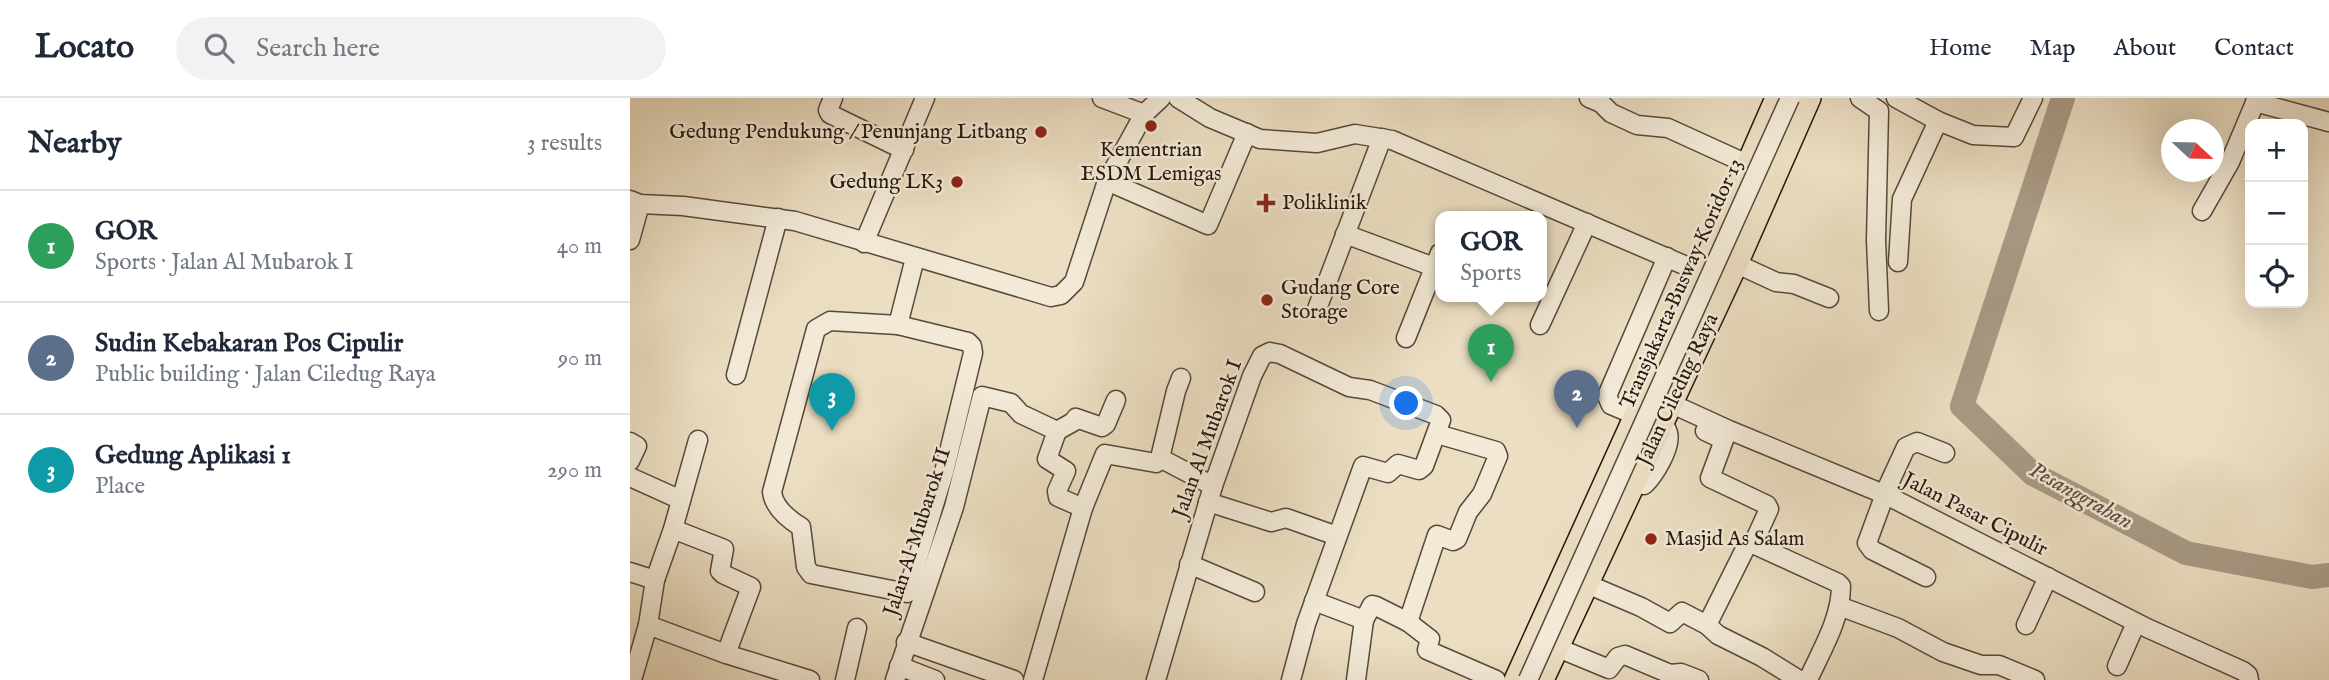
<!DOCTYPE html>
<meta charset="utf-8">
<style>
:root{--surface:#fff;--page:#f2f2f3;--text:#1f2937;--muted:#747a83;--line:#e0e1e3;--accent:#8f2418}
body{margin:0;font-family:"IM FELL English",serif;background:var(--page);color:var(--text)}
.controls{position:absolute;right:21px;top:21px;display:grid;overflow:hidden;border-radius:14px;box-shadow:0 7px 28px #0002}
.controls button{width:63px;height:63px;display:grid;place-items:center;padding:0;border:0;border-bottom:2px solid var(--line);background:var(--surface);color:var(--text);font:35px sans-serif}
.compass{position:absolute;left:1531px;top:21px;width:63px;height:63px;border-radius:50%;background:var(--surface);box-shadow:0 7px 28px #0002;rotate:112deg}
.you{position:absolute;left:777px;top:306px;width:24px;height:24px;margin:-18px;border:5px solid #fff;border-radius:50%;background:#1a73e8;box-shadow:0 0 0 10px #1a73e833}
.badge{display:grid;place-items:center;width:46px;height:46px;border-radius:50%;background:var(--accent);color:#fff;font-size:23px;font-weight:700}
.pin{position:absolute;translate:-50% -58px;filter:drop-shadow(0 2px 4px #0008)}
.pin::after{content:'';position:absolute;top:37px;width:24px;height:21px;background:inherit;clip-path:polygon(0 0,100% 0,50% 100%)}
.popup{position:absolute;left:805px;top:113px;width:112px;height:91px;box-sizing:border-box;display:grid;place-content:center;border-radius:14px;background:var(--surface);filter:drop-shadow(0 2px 5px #0005);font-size:23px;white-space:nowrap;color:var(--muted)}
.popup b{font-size:26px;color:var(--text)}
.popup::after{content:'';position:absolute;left:50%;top:100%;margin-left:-14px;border:14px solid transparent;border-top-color:var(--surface)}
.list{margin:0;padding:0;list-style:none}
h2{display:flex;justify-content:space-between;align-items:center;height:91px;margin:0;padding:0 28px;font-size:30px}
h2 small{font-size:23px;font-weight:400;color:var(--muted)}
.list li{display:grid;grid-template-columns:46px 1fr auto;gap:21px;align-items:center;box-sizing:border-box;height:112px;padding:0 28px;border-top:2px solid var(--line)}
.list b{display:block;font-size:26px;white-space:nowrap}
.list p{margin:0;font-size:23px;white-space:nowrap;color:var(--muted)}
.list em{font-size:23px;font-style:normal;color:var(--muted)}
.icon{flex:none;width:38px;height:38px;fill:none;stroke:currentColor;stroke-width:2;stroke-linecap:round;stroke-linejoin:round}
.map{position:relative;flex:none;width:1699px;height:582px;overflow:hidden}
header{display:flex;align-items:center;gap:42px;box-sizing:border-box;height:98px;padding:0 35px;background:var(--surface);border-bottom:2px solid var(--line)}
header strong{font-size:33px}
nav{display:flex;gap:38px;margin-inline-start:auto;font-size:24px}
.search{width:490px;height:63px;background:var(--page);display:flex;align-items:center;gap:18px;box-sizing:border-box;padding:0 24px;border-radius:38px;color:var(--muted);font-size:26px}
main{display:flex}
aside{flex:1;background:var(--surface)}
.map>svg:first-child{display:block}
</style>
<header>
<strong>Locato</strong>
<div class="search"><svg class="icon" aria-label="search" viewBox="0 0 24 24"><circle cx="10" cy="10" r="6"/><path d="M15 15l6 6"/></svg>Search here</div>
<nav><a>Home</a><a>Map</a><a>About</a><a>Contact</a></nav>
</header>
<main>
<aside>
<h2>Nearby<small>3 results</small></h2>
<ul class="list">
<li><span class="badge" style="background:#2e9e5b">1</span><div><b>GOR</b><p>Sports · Jalan Al Mubarok I</p></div><em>40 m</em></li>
<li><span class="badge" style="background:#5c6f8a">2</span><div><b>Sudin Kebakaran Pos Cipulir</b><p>Public building · Jalan Ciledug Raya</p></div><em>90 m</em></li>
<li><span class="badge" style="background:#0f9aa8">3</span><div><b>Gedung Aplikasi 1</b><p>Place</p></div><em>290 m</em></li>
</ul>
</aside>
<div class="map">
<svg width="1699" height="582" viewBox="0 0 1699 582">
<rect width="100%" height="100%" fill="#ebdec2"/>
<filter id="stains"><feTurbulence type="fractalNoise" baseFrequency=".00286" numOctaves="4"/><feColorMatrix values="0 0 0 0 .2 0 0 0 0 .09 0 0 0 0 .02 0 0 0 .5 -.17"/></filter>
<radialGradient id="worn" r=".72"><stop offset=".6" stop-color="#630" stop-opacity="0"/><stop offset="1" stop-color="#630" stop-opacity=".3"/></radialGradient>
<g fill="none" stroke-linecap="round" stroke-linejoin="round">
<polyline stroke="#a89a85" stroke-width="24" points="1433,0 1332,308 1403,376 1556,455 1682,479 1699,477"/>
<defs>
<g id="minor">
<polyline points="203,0 198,12 200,16 274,52"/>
<polyline points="472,0 514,16"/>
<polyline points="548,0 580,20 630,41 687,45 725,36 762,42 1082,179"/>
<polyline points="959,0 971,5 981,15 1007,27 1038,30 1117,66"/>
<polyline points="1230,0 1249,13 1246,142 1249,213"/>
<polyline points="1266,0 1308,23 1272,101 1268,164"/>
<polyline points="1625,4 1699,24"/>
<polyline points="1308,23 1343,37 1384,39 1403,0"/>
<polyline points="477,83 578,127 617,35"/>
<polyline points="0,102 10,106 53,108 165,123 421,199 431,197 444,184 477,83 514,16 531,0"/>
<polyline points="1572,113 1600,64 1627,0"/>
<polyline points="715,136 804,169"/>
<polyline points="0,142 10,106"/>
<polyline points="234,145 295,0"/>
<polyline points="1107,166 1146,184 1164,186 1199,200"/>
<polyline points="687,211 752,40"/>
<path d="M200,223L268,227L338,244L342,248L343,255L314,374L277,495L181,476L176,469L171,429C158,421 144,410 142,394L186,231Z"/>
<polyline points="268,227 285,160"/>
<polyline points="910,227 957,125"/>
<polyline points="776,240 810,155"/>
<polyline points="106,277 148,120"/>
<polyline points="551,280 546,293 530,360 583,388"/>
<polyline points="1042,306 1099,332 1256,397 1517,530 1613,573 1618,577 1619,582"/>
<polyline points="1005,317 981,307 977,298 1037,159"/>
<polyline points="427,333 443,324 446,320 472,329 476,326 486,302"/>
<polyline points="1075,333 1094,342 1080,380 1137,407 1139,411 1123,446"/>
<polyline points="0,344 7,348 0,363"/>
<polyline points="0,379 51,402"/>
<path d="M1005,385L1014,387C1024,378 1042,349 1038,335C1037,331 1035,328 1033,324"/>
<polyline points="578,404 641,424 656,420 707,438"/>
<polyline points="43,431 94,451 90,473 93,476 121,489 96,556"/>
<polyline points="559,466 625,494"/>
<polyline points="0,474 25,482"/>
<polyline points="1296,479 1242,452 1237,445 1258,388 1276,349 1287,344 1315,355"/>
<polyline points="957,486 1011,509 1040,525 1052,514 1077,527 1088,537 1132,559 1169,582"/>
<polyline points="684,503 734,522 726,582"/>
<polyline points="1209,508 1268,530 1313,554 1351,567 1369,567 1405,582"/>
<polyline points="734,522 742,507 746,508 778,524 800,541 797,552 866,582"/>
<polyline points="778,524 807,437 823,443 827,441 838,414 852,396 868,358 866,353 807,336"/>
<polyline points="18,527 96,556 180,582"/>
<path d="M1077,527L1116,449L1123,446L1208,485L1211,488C1211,521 1191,553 1178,582"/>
<polyline points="1396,527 1418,479"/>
<polyline points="276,544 384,582"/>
<polyline points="928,550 979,571 988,559 995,557 1040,576 1051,575 1069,582"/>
<polyline points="269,568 305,582"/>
<polyline points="1487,568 1506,525"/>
<polyline points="2,582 18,527 25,482 43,431 68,342"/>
<polyline points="215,582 227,530"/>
<polyline points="265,582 324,409 352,298 381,305 391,316 427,333 417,361 436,373 427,393 428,399 453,410 475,356 526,365 530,360"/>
<polyline points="403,582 453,410"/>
<polyline points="526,582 583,388 622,278 632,258 640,254 650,256 719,289 740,292 806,317 811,322 794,368 789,372 768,366 758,375 733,368 676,526 661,582"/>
</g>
<g id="major">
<polyline points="885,582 1070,174 1146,0"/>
<polyline points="913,582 1107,166 1180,0"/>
</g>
</defs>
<use href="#minor" stroke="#56493c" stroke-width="21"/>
<use href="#major" stroke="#251710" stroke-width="24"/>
<use href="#minor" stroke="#f2ead7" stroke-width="18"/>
<use href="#major" stroke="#ebdec2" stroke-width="21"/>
<defs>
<polyline id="minor-bridge" points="898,582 1160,0"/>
</defs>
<use href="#minor-bridge" stroke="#56493c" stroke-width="21" stroke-linecap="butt"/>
<use href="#minor-bridge" stroke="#f2ead7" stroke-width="18"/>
</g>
<g fill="#8f2418" stroke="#f2ead7" stroke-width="2.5">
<circle cx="521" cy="28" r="7"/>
<circle cx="411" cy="34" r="7"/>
<circle cx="327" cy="84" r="7"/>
<path d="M632.5 94.5h7v7h7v7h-7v7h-7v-7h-7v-7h7z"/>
<circle cx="637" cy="202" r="7"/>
<circle cx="1021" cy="441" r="7"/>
</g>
<g text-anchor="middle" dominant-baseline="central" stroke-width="5" stroke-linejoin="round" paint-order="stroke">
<g font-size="21" fill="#251710" stroke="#f2ead7" text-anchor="start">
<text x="397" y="34" text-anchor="end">Gedung Pendukung / Penunjang Litbang</text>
<text x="521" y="52" text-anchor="middle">Kementrian<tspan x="521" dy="24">ESDM Lemigas</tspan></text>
<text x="313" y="84" text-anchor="end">Gedung LK3</text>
<text x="652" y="105">Poliklinik</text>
<text x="651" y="190">Gudang Core<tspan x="651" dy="24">Storage</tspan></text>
<text x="1035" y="441">Masjid As Salam</text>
</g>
<g font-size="21" fill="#251710" stroke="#f2ead7">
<text transform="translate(1052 186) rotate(-66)">Transjakarta Busway Koridor 13</text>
<text transform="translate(1048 292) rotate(-65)">Jalan Ciledug Raya</text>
<text transform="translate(578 341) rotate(-70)">Jalan Al Mubarok I</text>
<text transform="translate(1345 417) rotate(27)">Jalan Pasar Cipulir</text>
<text transform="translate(288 434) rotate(-72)">Jalan Al Mubarok II</text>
</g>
<g font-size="23" font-style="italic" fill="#594b3f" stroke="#f2ead7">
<text transform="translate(1451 398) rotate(29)">Pesanggrahan</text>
</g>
</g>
<rect width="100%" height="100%" filter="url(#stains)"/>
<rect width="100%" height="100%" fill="url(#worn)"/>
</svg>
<div class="controls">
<button>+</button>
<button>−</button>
<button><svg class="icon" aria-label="locate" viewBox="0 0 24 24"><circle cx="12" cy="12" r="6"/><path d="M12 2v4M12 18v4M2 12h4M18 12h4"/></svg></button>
</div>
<svg class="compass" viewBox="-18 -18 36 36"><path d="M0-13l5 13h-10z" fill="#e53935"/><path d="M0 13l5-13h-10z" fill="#747a83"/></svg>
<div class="you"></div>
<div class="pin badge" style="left:861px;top:284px;background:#2e9e5b">1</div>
<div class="popup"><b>GOR</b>Sports</div>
<div class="pin badge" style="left:947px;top:330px;background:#5c6f8a">2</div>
<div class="pin badge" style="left:202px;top:333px;background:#0f9aa8">3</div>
</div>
</main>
